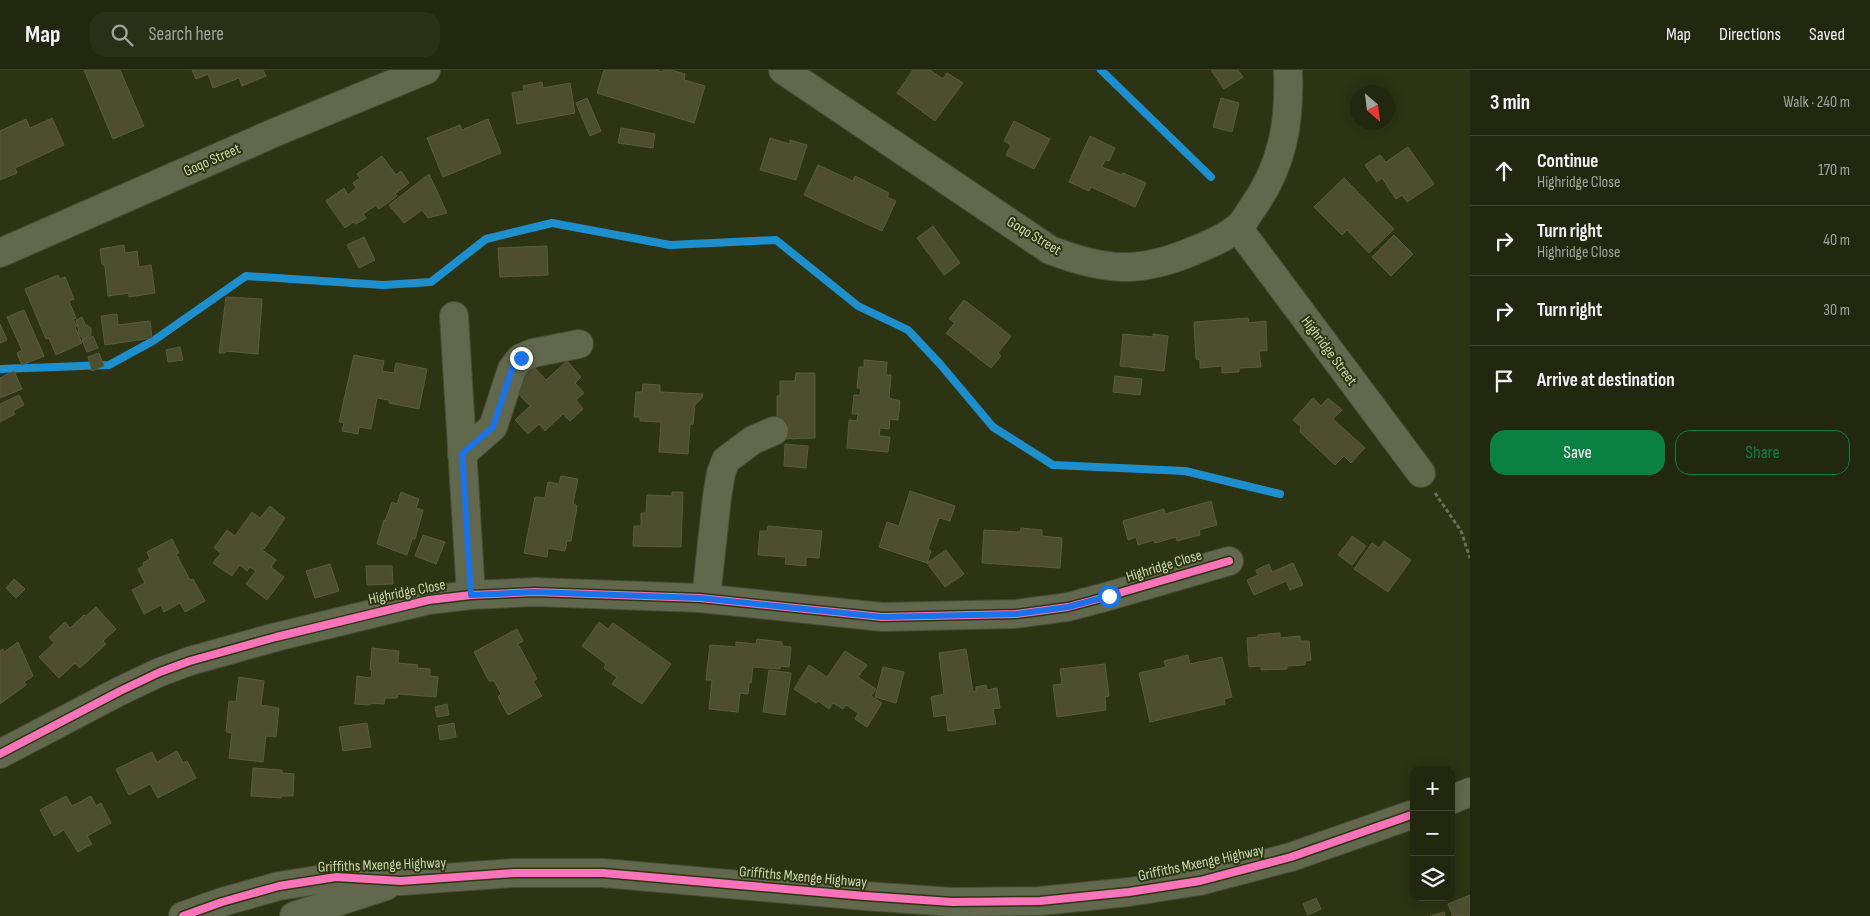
<!DOCTYPE html>
<meta charset="utf-8">
<style>
:root{--surface:#22270f;--page:#2a2f18;--text:#f1f3f6;--muted:#a2a59e;--line:#3f442f;--accent:#0b8043}
body{margin:0;font-family:"Sofia Sans Condensed",sans-serif;background:var(--page);color:var(--text)}
.controls{position:absolute;right:15px;bottom:15px;display:grid;overflow:hidden;border-radius:10px;box-shadow:0 2px 12px #0003}
.controls button{width:45px;height:45px;display:grid;place-items:center;padding:0;border:0;border-bottom:1px solid var(--line);background:var(--surface);color:var(--text);font:25px sans-serif}
.compass{position:absolute;left:1350px;top:15px;width:45px;height:45px;border-radius:50%;background:var(--surface);box-shadow:0 2px 12px #0003;rotate:152deg}
.stop{position:absolute;width:15px;height:15px;margin:-11px;border:4px solid #1a73e8;border-radius:50%;background:#fff}
.stop.end{background:#1a73e8;border-color:#fff;box-shadow:0 1px 5px #0008}
.list{margin:0;padding:0;list-style:none}
h2{display:flex;justify-content:space-between;align-items:center;height:65px;margin:0;padding:0 20px;font-size:21px}
h2 small{font-size:16px;font-weight:400;color:var(--muted)}
.list li{display:grid;grid-template-columns:32px 1fr auto;gap:15px;align-items:center;box-sizing:border-box;height:70px;padding:0 20px;border-top:1px solid var(--line)}
.list b{display:block;font-size:19px;white-space:nowrap}
.list p{margin:0;font-size:16px;white-space:nowrap;color:var(--muted)}
.list em{font-size:16px;font-style:normal;color:var(--muted)}
.actions{display:flex;gap:10px;padding:15px 20px}
.actions a{flex:1;padding:11px 0;border:1px solid var(--accent);border-radius:15px;text-align:center;font-size:18px;color:var(--accent)}
.actions .main{background:var(--accent);color:#fff}
.icon{flex:none;width:28px;height:28px;fill:none;stroke:currentColor;stroke-width:2;stroke-linecap:round;stroke-linejoin:round}
.map{position:relative;flex:none;width:1470px;height:846px;overflow:hidden}
header{display:flex;align-items:center;gap:30px;box-sizing:border-box;height:70px;padding:0 25px;background:var(--surface);border-bottom:1px solid var(--line)}
header strong{font-size:24px}
nav{display:flex;gap:28px;margin-inline-start:auto;font-size:18px}
.search{width:350px;height:45px;background:var(--page);display:flex;align-items:center;gap:12px;box-sizing:border-box;padding:0 18px;border-radius:15px;color:var(--muted);font-size:19px}
main{display:flex}
aside{flex:1;background:var(--surface)}
.map>svg:first-child{display:block}
</style>
<header>
<strong>Map</strong>
<div class="search"><svg class="icon" aria-label="search" viewBox="0 0 24 24"><circle cx="10" cy="10" r="6"/><path d="M15 15l6 6"/></svg>Search here</div>
<nav><a>Map</a><a>Directions</a><a>Saved</a></nav>
</header>
<main>
<div class="map">
<svg width="1470" height="846" viewBox="0 0 1470 846">
<rect width="100%" height="100%" fill="#2d3414"/>
<g fill="none" stroke-linecap="round" stroke-linejoin="round">
<g stroke="#1e8fcd" stroke-width="8">
<polyline points="1101,0 1211,107"/>
<polyline points="0,299 109,295 153,271 246,206 383,215 431,212 486,169 552,153 670,175 776,170 858,236 908,260 940,294 993,357 1053,395 1185,401 1280,424"/>
</g>
</g>
<g fill="#4c4e2f" stroke="#5b5c3f">
<polygon points="84,0 120,0 144,56 113,69"/>
<polygon points="192,0 263,0 266,6 242,16 239,8 213,18 208,4 196,9"/>
<polygon points="604,0 656,0 663,2 663,0 671,0 685,4 684,10 705,16 694,53 597,23"/>
<polygon points="913,0 930,0 943,9 947,3 963,13 935,51 897,23"/>
<polygon points="1211,0 1238,0 1243,7 1224,19"/>
<polygon points="542,12 543,18 570,13 575,43 517,54 512,23 524,21 523,16"/>
<polygon points="587,28 601,61 590,66 576,33"/>
<polygon points="1221,28 1239,33 1232,62 1213,57"/>
<polygon points="52,48 64,75 15,98 17,103 0,110 0,61 26,49 30,58"/>
<polygon points="488,49 501,83 443,107 427,68 460,55 462,60"/>
<polygon points="1014,51 1050,69 1034,99 1006,85 1011,75 1004,71"/>
<polygon points="621,58 655,64 653,78 618,73"/>
<polygon points="1090,66 1115,78 1109,91 1105,90 1102,97 1122,105 1123,103 1146,113 1135,137 1091,117 1089,121 1069,112"/>
<polygon points="770,68 790,74 790,70 807,75 796,110 760,100"/>
<polygon points="1408,77 1434,114 1407,132 1402,125 1396,129 1382,108 1377,112 1365,95 1380,85 1386,92"/>
<polygon points="382,86 396,105 401,101 409,113 395,124 397,126 379,139 376,135 363,144 366,148 356,154 353,152 345,158 326,131 344,118 348,125 356,118 353,113 360,108 357,104"/>
<polygon points="818,95 853,111 855,106 889,123 887,127 896,131 882,161 804,125"/>
<polygon points="429,104 447,143 428,148 422,140 404,153 389,135"/>
<polygon points="1344,108 1394,159 1369,183 1347,160 1342,165 1314,137"/>
<polygon points="933,156 960,193 944,205 917,168"/>
<polygon points="1394,165 1413,184 1391,206 1372,187"/>
<polygon points="364,167 375,190 359,198 347,175"/>
<polygon points="124,175 125,183 137,181 139,197 151,195 155,223 129,227 129,223 108,226 105,196 102,194 100,179"/>
<polygon points="547,176 548,205 500,207 498,178"/>
<polygon points="58,205 60,209 65,207 74,229 69,231 76,248 73,249 77,256 75,257 82,273 56,285 49,268 46,269 25,219"/>
<polygon points="226,227 262,229 258,284 226,281 225,283 219,283"/>
<polygon points="964,230 1011,266 998,283 1001,286 991,298 946,263 955,253 949,249"/>
<polygon points="24,240 44,286 22,295 17,283 22,280 7,247"/>
<polygon points="117,244 118,255 150,251 152,268 105,275 101,246"/>
<polygon points="82,247 85,254 91,258 91,265 83,269 79,264 78,257 76,250"/>
<polygon points="1248,248 1249,253 1266,251 1267,281 1259,281 1261,297 1239,298 1239,302 1222,303 1222,296 1200,298 1200,290 1196,289 1194,252"/>
<polygon points="0,254 7,270 0,273"/>
<polygon points="1123,264 1153,267 1153,264 1168,266 1164,301 1120,296"/>
<polygon points="93,266 98,278 87,282 82,270"/>
<polygon points="180,277 183,290 168,292 166,280"/>
<polygon points="99,283 104,296 92,301 88,287"/>
<polygon points="354,285 384,291 382,301 394,303 396,293 427,299 419,339 389,333 389,330 377,328 371,359 359,357 358,364 342,361 344,353 339,352"/>
<polygon points="864,290 887,292 886,305 891,305 889,328 900,331 898,350 890,349 889,359 880,358 879,366 890,367 888,382 847,378 849,350 857,351 858,344 852,344 854,325 860,325 861,318 857,318 859,297 864,297"/>
<polygon points="567,291 581,307 575,313 584,323 576,330 583,339 570,351 563,344 545,361 539,354 528,364 515,350 530,336 510,315 532,295 546,310"/>
<polygon points="14,301 22,319 0,328 0,308"/>
<polygon points="796,303 815,303 815,368 783,369 783,350 777,350 777,326 780,326 780,311 795,311"/>
<polygon points="1115,306 1142,309 1140,325 1113,322"/>
<polygon points="643,314 660,315 660,322 703,324 702,328 695,335 693,354 690,354 688,384 659,382 661,352 640,351 640,347 634,347 636,322 642,322"/>
<polygon points="19,325 24,335 13,341 15,344 0,352 0,334"/>
<polygon points="1313,328 1321,336 1328,328 1342,340 1333,349 1365,378 1351,393 1344,386 1335,395 1300,362 1301,357 1293,350"/>
<polygon points="785,374 808,376 806,398 784,396"/>
<polygon points="561,406 578,409 573,433 577,436 571,471 567,471 565,481 548,478 547,487 524,483 535,427 545,428 548,412 559,414"/>
<polygon points="910,421 955,436 950,451 939,448 928,479 931,481 927,493 879,477 887,452 899,456"/>
<polygon points="401,422 419,429 416,438 423,440 415,469 412,469 407,485 377,474 384,450 385,451 392,432 397,434"/>
<polygon points="672,422 683,422 681,477 633,476 634,456 641,456 641,443 646,443 647,425 672,426"/>
<polygon points="1211,431 1217,455 1199,460 1200,465 1177,471 1176,467 1155,473 1154,470 1138,475 1136,467 1128,470 1123,451 1164,439 1165,444"/>
<polygon points="270,436 285,448 264,479 262,478 261,479 276,490 271,497 284,507 267,530 246,514 256,501 250,497 247,501 240,495 232,506 213,493 221,483 214,478 227,460 235,466 252,442 260,448"/>
<polygon points="768,456 822,461 819,488 806,487 806,496 785,494 786,487 758,485 760,461 767,461"/>
<polygon points="1021,458 1042,460 1042,466 1062,468 1060,498 982,493 984,460 1020,462"/>
<polygon points="423,465 445,472 436,494 415,486"/>
<polygon points="1352,466 1366,476 1352,495 1338,485"/>
<polygon points="172,469 179,483 176,484 190,510 193,509 205,531 185,542 180,533 164,542 161,535 144,544 132,520 145,513 138,499 144,495 143,493 150,489 147,482"/>
<polygon points="1384,471 1411,490 1388,522 1354,499 1372,473 1379,478"/>
<polygon points="946,480 964,504 945,517 927,493"/>
<polygon points="1293,493 1303,515 1290,520 1286,511 1254,525 1247,510 1258,505 1256,500 1269,494 1272,502"/>
<polygon points="330,494 339,521 315,528 306,501"/>
<polygon points="366,496 392,496 393,514 367,515"/>
<polygon points="14,509 25,519 16,528 6,518"/>
<polygon points="96,537 116,559 103,571 106,574 80,598 75,593 59,608 39,587 54,573 49,567 65,552 70,558 84,545 86,546"/>
<polygon points="599,552 608,559 613,553 671,594 642,634 612,614 617,607 604,598 606,594 582,576"/>
<polygon points="517,559 523,571 518,574 537,609 533,611 542,626 508,645 498,627 501,624 494,611 489,611 474,582"/>
<polygon points="1280,563 1280,568 1300,566 1300,571 1309,571 1311,590 1305,591 1305,595 1287,596 1287,599 1261,600 1261,596 1249,597 1247,568 1258,567 1258,565"/>
<polygon points="757,569 782,572 782,576 791,577 789,597 780,596 780,599 753,597 751,613 749,613 748,624 740,623 738,642 709,639 712,610 706,610 710,575 736,577 736,572 756,574"/>
<polygon points="18,572 33,606 24,612 26,615 0,634 0,581 3,579 4,582"/>
<polygon points="372,578 399,581 398,593 418,595 417,598 430,599 430,606 438,607 436,627 398,624 397,628 385,628 384,634 370,633 370,635 355,634 357,606 371,608 372,600 370,600"/>
<polygon points="966,579 973,622 976,621 976,617 986,615 987,620 997,618 1000,638 993,639 996,654 948,661 946,645 934,647 931,627 944,624 939,583"/>
<polygon points="845,581 867,595 858,607 876,619 871,626 882,633 867,657 855,649 858,643 846,635 843,639 833,633 829,639 818,631 816,633 794,619 809,595 827,607"/>
<polygon points="1188,585 1190,594 1222,587 1232,627 1224,629 1225,634 1150,652 1139,603 1166,597 1164,591"/>
<polygon points="1105,594 1109,626 1105,627 1106,640 1057,647 1053,615 1062,614 1060,599"/>
<polygon points="883,597 904,602 896,633 875,627"/>
<polygon points="769,600 791,603 785,645 763,642"/>
<polygon points="239,607 264,611 261,635 279,638 276,667 266,666 263,692 229,688 232,663 226,662 229,631 236,632"/>
<polygon points="447,634 449,645 437,647 435,637"/>
<polygon points="367,653 371,677 343,681 339,657"/>
<polygon points="454,653 456,667 440,670 438,656"/>
<polygon points="177,681 183,693 187,691 196,708 158,728 150,714 129,725 116,699 152,682 157,692"/>
<polygon points="253,698 282,700 282,703 294,704 293,726 281,726 281,728 251,726"/>
<polygon points="66,726 72,736 91,726 96,736 101,733 111,753 87,766 92,774 78,782 64,760 54,766 40,740"/>
<polygon points="1470,825 1470,846 1453,846 1448,834"/>
<polygon points="1316,828 1321,839 1308,845 1303,834"/>
<polygon points="1444,842 1445,846 1430,846"/>
</g>
<g fill="none" stroke-linecap="round" stroke-linejoin="round">
<defs>
<g id="minor">
<path d="M783,0L1050,180C1105,201 1139,204 1193,181C1208,175 1225,168 1237,158C1243,154 1247,146 1251,140C1283,96 1290,53 1288,0"/>
<polyline points="1238,158 1421,403"/>
<polyline points="0,183 276,62 426,0"/>
<polyline points="454,246 471,525"/>
<polyline points="462,384 493,357 512,299 521,288 533,283 579,274"/>
<polyline points="706,528 717,427 721,403 726,390 753,370 774,361"/>
<polyline points="0,684 120,621 160,602 190,591 276,567 429,530 471,525 535,522 700,528 882,547 1016,544 1068,537 1109,526 1229,491"/>
<polyline points="1451,730 1470,722"/>
<polyline points="183,846 222,832 279,816 336,807 401,811 514,803 603,803 865,826 952,832 1040,831 1129,822 1200,811 1291,787 1414,744"/>
<polyline points="294,846 386,816"/>
</g>
</defs>
<use href="#minor" stroke="#474d34" stroke-width="30"/>
<polyline stroke="#696f58" stroke-width="3" stroke-dasharray="4 2.5" stroke-linecap="butt" points="1435,423 1461,461 1470,488"/>
<use href="#minor" stroke="#62684e" stroke-width="28"/>
<defs>
<g id="cycleway">
<polyline points="0,684 120,621 160,602 190,591 276,567 429,530 471,525 535,522 700,528 882,547 1016,544 1068,537 1109,526 1229,491"/>
<polyline points="183,846 222,832 279,816 336,807 401,811 514,803 603,803 865,826 952,832 1040,831 1129,822 1200,811 1291,787 1414,744"/>
</g>
</defs>
<use href="#cycleway" stroke="#2c3510" stroke-width="11"/>
<use href="#cycleway" stroke="#fb73b8" stroke-width="8"/>
</g>
<g fill="none" stroke-linecap="round" stroke-linejoin="round">
<polyline stroke="#1a73e8" stroke-width="6" points="521,288 512,299 493,357 462,384 471,525 535,522 700,528 882,547 1016,544 1068,537 1109,526"/>
</g>
<g text-anchor="middle" dominant-baseline="central" stroke-width="4" stroke-linejoin="round" paint-order="stroke">
<g font-size="15" fill="#cdd8b4" stroke="#2c3510">
<text transform="translate(212 90) rotate(-24)">Goqo Street</text>
<text transform="translate(1034 166) rotate(31)">Goqo Street</text>
<text transform="translate(1329 281) rotate(53)">Highridge Street</text>
<text transform="translate(1164 496) rotate(-17)">Highridge Close</text>
<text transform="translate(407 522) rotate(-11)">Highridge Close</text>
<text transform="translate(1201 793) rotate(-12)">Griffiths Mxenge Highway</text>
<text transform="translate(382 795) rotate(-2)">Griffiths Mxenge Highway</text>
<text transform="translate(803 807) rotate(5)">Griffiths Mxenge Highway</text>
</g>
</g>
</svg>
<div class="controls">
<button>+</button>
<button>−</button>
<button><svg class="icon" aria-label="layers" viewBox="0 0 24 24"><path d="M12 4l9 5-9 5-9-5zM3 14l9 5 9-5"/></svg></button>
</div>
<svg class="compass" viewBox="-18 -18 36 36"><path d="M0-13l5 13h-10z" fill="#e53935"/><path d="M0 13l5-13h-10z" fill="#a2a59e"/></svg>
<div class="stop" style="left:1109px;top:526px"></div>
<div class="stop end" style="left:521px;top:288px"></div>
</div>
<aside>
<h2>3 min<small>Walk · 240 m</small></h2>
<ul class="list">
<li><svg class="icon" aria-label="ahead" viewBox="0 0 24 24"><path d="M12 20V5M6 11l6-6 6 6"/></svg><div><b>Continue</b><p>Highridge Close</p></div><em>170 m</em></li>
<li><svg class="icon" aria-label="right" viewBox="0 0 24 24"><path d="M7 20v-9h11M14 6l5 5-5 5"/></svg><div><b>Turn right</b><p>Highridge Close</p></div><em>40 m</em></li>
<li><svg class="icon" aria-label="right" viewBox="0 0 24 24"><path d="M7 20v-9h11M14 6l5 5-5 5"/></svg><div><b>Turn right</b></div><em>30 m</em></li>
<li><svg class="icon" aria-label="arrive" viewBox="0 0 24 24"><path d="M6 21V4h12l-3 4 3 4H6"/></svg><div><b>Arrive at destination</b></div></li>
</ul>
<div class="actions"><a class="main">Save</a><a>Share</a></div>
</aside>
</main>
